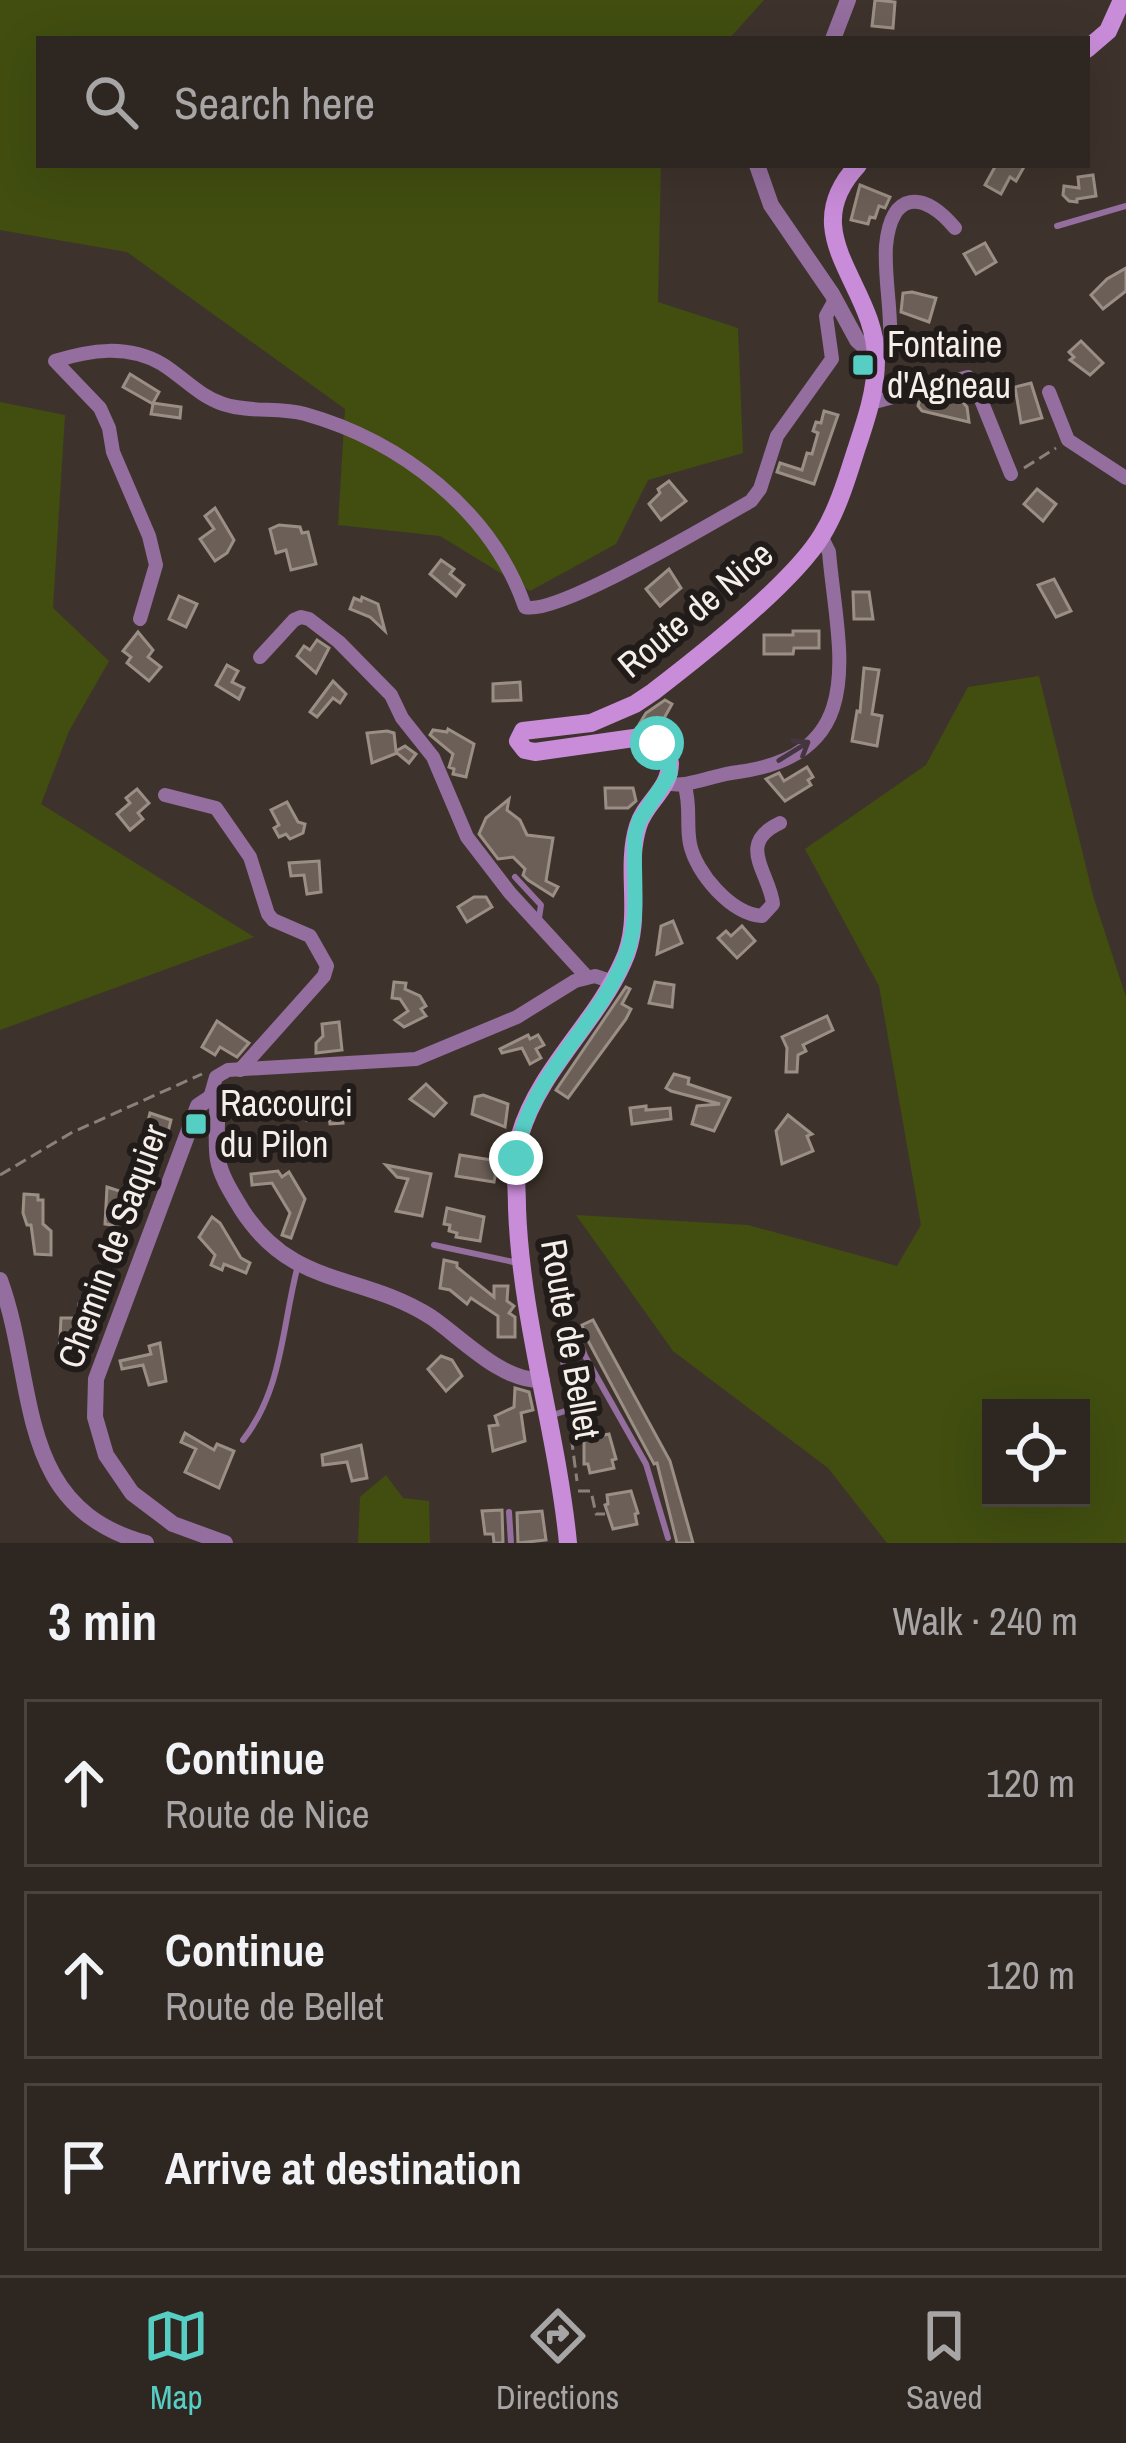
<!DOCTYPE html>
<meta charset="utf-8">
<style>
:root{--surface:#2e2621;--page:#362e2a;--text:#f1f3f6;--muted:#a7a5a5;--line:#49433f;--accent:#56cec4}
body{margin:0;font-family:"Archivo Narrow",sans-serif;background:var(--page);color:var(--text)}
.controls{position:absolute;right:36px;bottom:36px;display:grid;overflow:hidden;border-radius:0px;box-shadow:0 12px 48px #0002}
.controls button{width:108px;height:108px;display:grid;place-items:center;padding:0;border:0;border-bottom:3px solid var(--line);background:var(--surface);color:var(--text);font:60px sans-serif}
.stop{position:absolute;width:36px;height:36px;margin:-27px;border:9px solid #56cec4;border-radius:50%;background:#fff}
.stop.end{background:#56cec4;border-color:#fff;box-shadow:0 3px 12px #0008}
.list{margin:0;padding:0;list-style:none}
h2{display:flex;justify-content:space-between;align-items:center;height:156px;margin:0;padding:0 48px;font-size:51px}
h2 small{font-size:39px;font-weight:400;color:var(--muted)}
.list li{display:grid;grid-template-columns:78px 1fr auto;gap:36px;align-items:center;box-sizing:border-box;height:168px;margin:0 24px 24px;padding:0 24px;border:3px solid var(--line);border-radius:0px}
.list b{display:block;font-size:45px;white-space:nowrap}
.list p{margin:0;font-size:39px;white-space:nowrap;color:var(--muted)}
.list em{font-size:39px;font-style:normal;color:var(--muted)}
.icon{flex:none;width:66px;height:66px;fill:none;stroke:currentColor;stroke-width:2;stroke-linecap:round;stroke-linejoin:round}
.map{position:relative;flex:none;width:1126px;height:1543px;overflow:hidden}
.search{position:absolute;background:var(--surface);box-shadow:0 12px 48px #0002;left:36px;right:36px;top:36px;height:132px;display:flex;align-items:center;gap:30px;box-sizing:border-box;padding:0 42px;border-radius:0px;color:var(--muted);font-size:45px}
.sheet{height:732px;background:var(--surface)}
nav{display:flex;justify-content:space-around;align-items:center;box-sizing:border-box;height:168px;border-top:3px solid var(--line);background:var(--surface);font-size:33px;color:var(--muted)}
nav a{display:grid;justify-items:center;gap:6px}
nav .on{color:var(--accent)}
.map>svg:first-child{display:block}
</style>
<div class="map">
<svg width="1126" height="1543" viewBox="0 0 1126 1543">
<rect width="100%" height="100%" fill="#3e332c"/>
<g fill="#414e10" fill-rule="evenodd">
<polygon points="0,0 764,0 729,39 39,39 39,165 661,165 658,302 738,328 743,453 648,480 616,544 530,591 440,536 338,525 345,409 127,252 0,230"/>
<polygon points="0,402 65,415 53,608 109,661 69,731 41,804 254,937 0,1030"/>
<path d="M1039,676L1094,899L1126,997V1543H887L828,1468L673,1351L576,1215L748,1225L897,1266L921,1225L879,986L805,849L926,765L968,687ZM1081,1408V1498H991V1408Z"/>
<polygon points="386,1475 403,1498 429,1501 430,1543 358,1543 360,1497"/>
</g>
<g fill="#6b5f57" stroke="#9b8e85" stroke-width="3">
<polygon points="875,0 895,2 893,28 872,26"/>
<polygon points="996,165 1025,165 1016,181 1010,177 1001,194 985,185"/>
<polygon points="1093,175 1096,196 1077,199 1077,202 1069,201 1063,195 1064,186 1079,188 1078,177"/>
<polygon points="860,185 890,197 885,208 879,206 875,218 870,217 868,224 851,220"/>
<polygon points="985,243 996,262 976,274 964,254"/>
<polygon points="1126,268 1126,291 1103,309 1091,295 1107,279"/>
<polygon points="912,292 936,298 929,322 901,312 903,293"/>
<polygon points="1081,341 1103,363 1090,375 1070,360 1074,357 1069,352"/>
<polygon points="130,374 159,392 153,403 181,407 180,418 151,414 153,404 123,387"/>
<polygon points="1031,383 1042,418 1021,423 1015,387"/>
<polygon points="938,397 960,399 967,407 969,422 922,411 918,406 919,402"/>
<polygon points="824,411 838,415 814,484 777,472 780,463 802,470 807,453 812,454 818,433 813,431 816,422 821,423"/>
<polygon points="669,481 686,501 661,520 649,504 660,493 658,489"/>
<polygon points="1037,489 1056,504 1043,521 1024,504"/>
<polygon points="215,508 234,540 227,553 215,561 200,539 214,529 205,516"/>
<polygon points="279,525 300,527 302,533 308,532 316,564 291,570 286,550 276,553 270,529"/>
<polygon points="441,560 454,569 450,574 464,585 456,596 430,574"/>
<polygon points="742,561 752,573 730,594 718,583"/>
<polygon points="669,569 681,588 660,606 646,589"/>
<polygon points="1054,579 1071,611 1056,617 1038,585"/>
<polygon points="853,592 869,592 873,619 854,619"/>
<polygon points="179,596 197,604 186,627 169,619"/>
<polygon points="362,597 378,604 385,631 370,617 350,609 354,598 361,601"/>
<polygon points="793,631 819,631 819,648 794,648 793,654 764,654 764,635 793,635"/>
<polygon points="138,632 153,650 148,657 161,667 149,681 127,663 131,657 123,651"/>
<polygon points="317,640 329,648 316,673 297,656 304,646 310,650"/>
<polygon points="227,665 238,671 232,682 244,688 239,699 216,685"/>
<polygon points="864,668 879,670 872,714 882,716 877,746 852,741 857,711 860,712"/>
<polygon points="333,681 346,694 340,703 333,698 317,717 310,712"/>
<polygon points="520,682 521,700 493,701 493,684"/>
<polygon points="665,700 672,704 658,729 640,723 646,713"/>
<polygon points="448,729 474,744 466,777 453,774 454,769 449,767 453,754 430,735 433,730 447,732"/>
<polygon points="387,731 394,733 396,751 405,746 416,754 409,763 397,753 372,763 367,733"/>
<polygon points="807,767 813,777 808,780 811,785 785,801 766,779 779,773 784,781"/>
<polygon points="605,788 633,788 636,801 628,808 606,808"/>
<polygon points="137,789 149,803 138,813 143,819 130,830 117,814 130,803 126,798"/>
<polygon points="509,799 507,810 520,820 527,835 553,838 546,881 558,887 553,896 528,880 523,875 525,869 513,857 498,859 479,834 486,818"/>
<polygon points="287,802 298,822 305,824 303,833 290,839 286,834 279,837 274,828 279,825 271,810"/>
<polygon points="319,861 321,892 307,894 304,875 291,876 289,863"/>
<polygon points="474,897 486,897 492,907 467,922 458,907"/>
<polygon points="673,921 682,943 657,954 661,926"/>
<polygon points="742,926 755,941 737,958 718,938 726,931 731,936"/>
<polygon points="394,982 406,983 405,989 420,996 426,1006 421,1009 426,1016 404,1027 395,1020 408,1011 400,999 392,998"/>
<polygon points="655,982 674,985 672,1007 649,1003"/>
<polygon points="626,987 630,989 622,1004 631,1009 626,1019 568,1098 556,1090"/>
<polygon points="827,1016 833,1030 803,1045 806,1051 798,1055 797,1072 786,1072 787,1048 782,1037"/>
<polygon points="217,1021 249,1043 237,1057 220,1047 215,1055 202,1047"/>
<polygon points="339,1022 342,1050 316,1053 316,1043 323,1036 322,1024"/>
<polygon points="528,1035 530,1039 538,1035 544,1045 536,1049 541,1058 530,1064 522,1048 502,1053 500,1049"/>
<polygon points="674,1074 689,1078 688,1084 730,1098 714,1131 692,1124 697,1106 720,1104 671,1091 666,1088"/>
<polygon points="426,1084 446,1103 434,1116 410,1099"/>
<polygon points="483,1095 508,1104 505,1127 472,1114 475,1097"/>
<polygon points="333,1098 334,1109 342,1109 343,1123 330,1124 329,1118 307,1120 305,1100"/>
<polygon points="646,1106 646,1110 670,1108 671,1119 632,1124 630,1108"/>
<polygon points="150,1113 171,1120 166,1140 145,1133"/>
<polygon points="788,1115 812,1134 807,1136 813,1151 782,1164 776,1131"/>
<polygon points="460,1155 498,1161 494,1182 456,1176"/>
<polygon points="386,1165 431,1174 422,1216 396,1211 408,1179 397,1177"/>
<polygon points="278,1171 282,1177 289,1172 305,1199 291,1238 282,1235 290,1213 272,1183 252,1185 251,1174"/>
<polygon points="107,1187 135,1196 133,1207 121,1205 117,1226 105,1224"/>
<polygon points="24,1194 38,1195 38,1200 43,1200 43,1224 51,1231 51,1255 35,1254 31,1225 27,1225 23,1213"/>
<polygon points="447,1208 484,1217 480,1241 456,1237 457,1233 449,1231 450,1225 444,1224"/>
<polygon points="212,1217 220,1223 241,1258 250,1263 246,1273 224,1264 222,1270 211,1265 215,1255 199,1237"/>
<polygon points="444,1260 457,1263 457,1267 494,1297 494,1286 508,1286 507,1301 514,1306 509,1313 515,1317 515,1337 498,1337 498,1316 471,1298 467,1304 450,1290 440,1288"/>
<polygon points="87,1288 100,1288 97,1317 91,1316 90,1333 72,1332 71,1343 68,1343 71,1359 59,1358 61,1318 78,1318 79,1304 86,1304"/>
<polygon points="593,1320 670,1461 693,1543 677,1543 657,1463 654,1464 586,1337 582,1325"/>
<polygon points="160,1343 166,1381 149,1385 143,1365 122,1369 120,1361 151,1354 149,1346"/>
<polygon points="441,1356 452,1360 462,1376 446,1391 428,1369"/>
<polygon points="515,1388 529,1392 533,1410 521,1413 525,1441 493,1451 489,1426 498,1425 495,1416 514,1407"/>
<polygon points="185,1433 214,1450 217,1444 234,1451 219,1488 185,1472 196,1449 181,1442"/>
<polygon points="609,1434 616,1459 612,1460 614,1468 590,1473 588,1464 584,1464 584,1439"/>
<polygon points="361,1445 367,1478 352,1481 347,1462 323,1465 322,1455"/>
<polygon points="631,1491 638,1513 635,1514 637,1524 613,1529 605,1505 608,1504 607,1495"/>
<polygon points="502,1510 503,1543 494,1543 493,1534 485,1534 482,1511"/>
<polygon points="542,1511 546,1540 518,1543 517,1513"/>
</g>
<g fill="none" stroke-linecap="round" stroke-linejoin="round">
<g stroke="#8a817a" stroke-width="3" stroke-dasharray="12 6" stroke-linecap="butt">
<polyline points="1024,468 1056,448"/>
<polyline points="0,1175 71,1133 202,1074"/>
<polyline points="569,1420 577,1481"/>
<polyline points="578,1491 591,1491 596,1514 605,1514"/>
</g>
<g stroke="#946e9e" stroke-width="6">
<polyline points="1057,226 1126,206"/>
<polyline points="515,877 541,905 539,918"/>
<polyline points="434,1245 518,1263"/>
<polyline points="550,1416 571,1409 558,1331 567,1323 575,1327 585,1356 646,1464 668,1538"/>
<path d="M243,1440C283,1389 282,1325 298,1265"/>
<polyline points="509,1512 511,1543"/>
</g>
<g stroke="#946e9e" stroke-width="14">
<path d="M876,359L890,344C892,311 884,278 886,246C891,191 923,190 955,228"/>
<polyline points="1049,392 1068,440 1126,478"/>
<polyline points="871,403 968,377 975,385 1011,474"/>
<path d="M140,619L156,565L149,536L113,452L109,428L100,408L55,361C90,350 127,344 162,364C183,377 199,396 223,404C250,413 278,407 305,414C401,441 492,511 525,607C556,617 715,521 751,501L760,489L777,436L832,359L826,316L835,300"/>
<polyline points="260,657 294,620 301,617 309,619 339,642 391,695 402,718 433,757 467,837 510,893 587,977"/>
<path d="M667,783C686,789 715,774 738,772C873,754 837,647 829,552L821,536"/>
<path d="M685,787C691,807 686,824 690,844C696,873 731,914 762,916L773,904C770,873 735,844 780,823"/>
<polyline points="165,795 216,808 250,857 268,914 273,920 310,936 327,966 324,976 240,1070"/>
<polyline points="210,1098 216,1077 228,1070 416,1059 517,1017 575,981 595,976 613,982"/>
</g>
<g stroke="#946e9e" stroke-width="16">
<polyline points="833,39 848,0"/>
<polyline points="757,165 771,205 832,294 857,340 867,349 875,349"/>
<path d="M0,1280C38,1384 13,1507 146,1543"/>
<path d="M225,1543L173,1524L132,1493L106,1455L95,1417L96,1379L198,1106L210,1098L217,1104C218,1122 215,1142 218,1160C221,1177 233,1195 242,1210C293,1289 360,1272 431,1317C462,1338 502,1382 542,1380"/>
</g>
<g stroke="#c98cd9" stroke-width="18">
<polyline points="1087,49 1108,31 1122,0"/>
<path d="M568,1543C557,1431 521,1321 517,1208C517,1183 513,1158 520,1135C539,1070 596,1023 623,962C644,918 624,871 638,826C645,802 670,790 670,763L657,743L641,737L535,752L525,750L518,741L523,731L591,723L635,704L653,692C700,656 793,583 822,535C838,509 847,478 856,450C866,420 876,391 876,360C877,285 792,235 858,165"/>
</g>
</g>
<defs><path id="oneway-shaft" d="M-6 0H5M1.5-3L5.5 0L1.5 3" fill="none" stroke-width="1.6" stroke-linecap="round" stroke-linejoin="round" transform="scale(3)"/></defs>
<use stroke="#443541" href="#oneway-shaft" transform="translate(794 751) rotate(-32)"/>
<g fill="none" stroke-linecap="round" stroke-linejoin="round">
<path stroke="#56cec4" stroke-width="15" d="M516,1158C526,1078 598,1027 626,955C641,917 632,875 635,835L639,821L670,774L668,757L657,743"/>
</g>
<g fill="#56cec4" stroke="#211c19" stroke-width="4.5">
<rect x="851" y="353" width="24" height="24" rx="6"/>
<rect x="184" y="1112" width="24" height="24" rx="6"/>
</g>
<g text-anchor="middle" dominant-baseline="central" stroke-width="12" stroke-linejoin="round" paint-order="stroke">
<g font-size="36" fill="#f5eee9" stroke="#211c19" text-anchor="start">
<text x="887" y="344">Fontaine<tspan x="887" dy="41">d'Agneau</tspan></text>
<text x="220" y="1103">Raccourci<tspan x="220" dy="41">du Pilon</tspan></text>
</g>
<g font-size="36" fill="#f5eee9" stroke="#211c19">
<text transform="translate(695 609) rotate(-40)">Route de Nice</text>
<text transform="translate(112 1246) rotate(-70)">Chemin de Saquier</text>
<text transform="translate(571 1339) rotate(80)">Route de Bellet</text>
</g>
</g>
</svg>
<div class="controls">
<button><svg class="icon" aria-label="locate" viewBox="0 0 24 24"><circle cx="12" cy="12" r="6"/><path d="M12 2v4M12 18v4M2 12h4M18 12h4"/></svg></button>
</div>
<div class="stop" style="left:657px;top:743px"></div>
<div class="stop end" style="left:516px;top:1158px"></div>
<div class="search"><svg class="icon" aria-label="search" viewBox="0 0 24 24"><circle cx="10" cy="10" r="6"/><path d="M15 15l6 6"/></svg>Search here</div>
</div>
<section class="sheet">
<h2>3 min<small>Walk · 240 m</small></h2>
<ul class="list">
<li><svg class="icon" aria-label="ahead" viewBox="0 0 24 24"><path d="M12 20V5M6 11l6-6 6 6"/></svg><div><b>Continue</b><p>Route de Nice</p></div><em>120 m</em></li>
<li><svg class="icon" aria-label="ahead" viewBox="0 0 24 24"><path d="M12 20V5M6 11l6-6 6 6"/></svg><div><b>Continue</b><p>Route de Bellet</p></div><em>120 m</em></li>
<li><svg class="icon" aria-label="arrive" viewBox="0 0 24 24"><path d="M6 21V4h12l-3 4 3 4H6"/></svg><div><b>Arrive at destination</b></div></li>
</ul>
</section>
<nav>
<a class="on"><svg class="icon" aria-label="map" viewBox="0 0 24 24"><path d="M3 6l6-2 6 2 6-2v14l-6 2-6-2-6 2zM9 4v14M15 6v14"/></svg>Map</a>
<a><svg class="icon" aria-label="directions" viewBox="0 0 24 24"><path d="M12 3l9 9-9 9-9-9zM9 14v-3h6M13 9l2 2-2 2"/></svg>Directions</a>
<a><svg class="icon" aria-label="saved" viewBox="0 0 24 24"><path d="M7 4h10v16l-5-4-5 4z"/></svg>Saved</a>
</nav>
